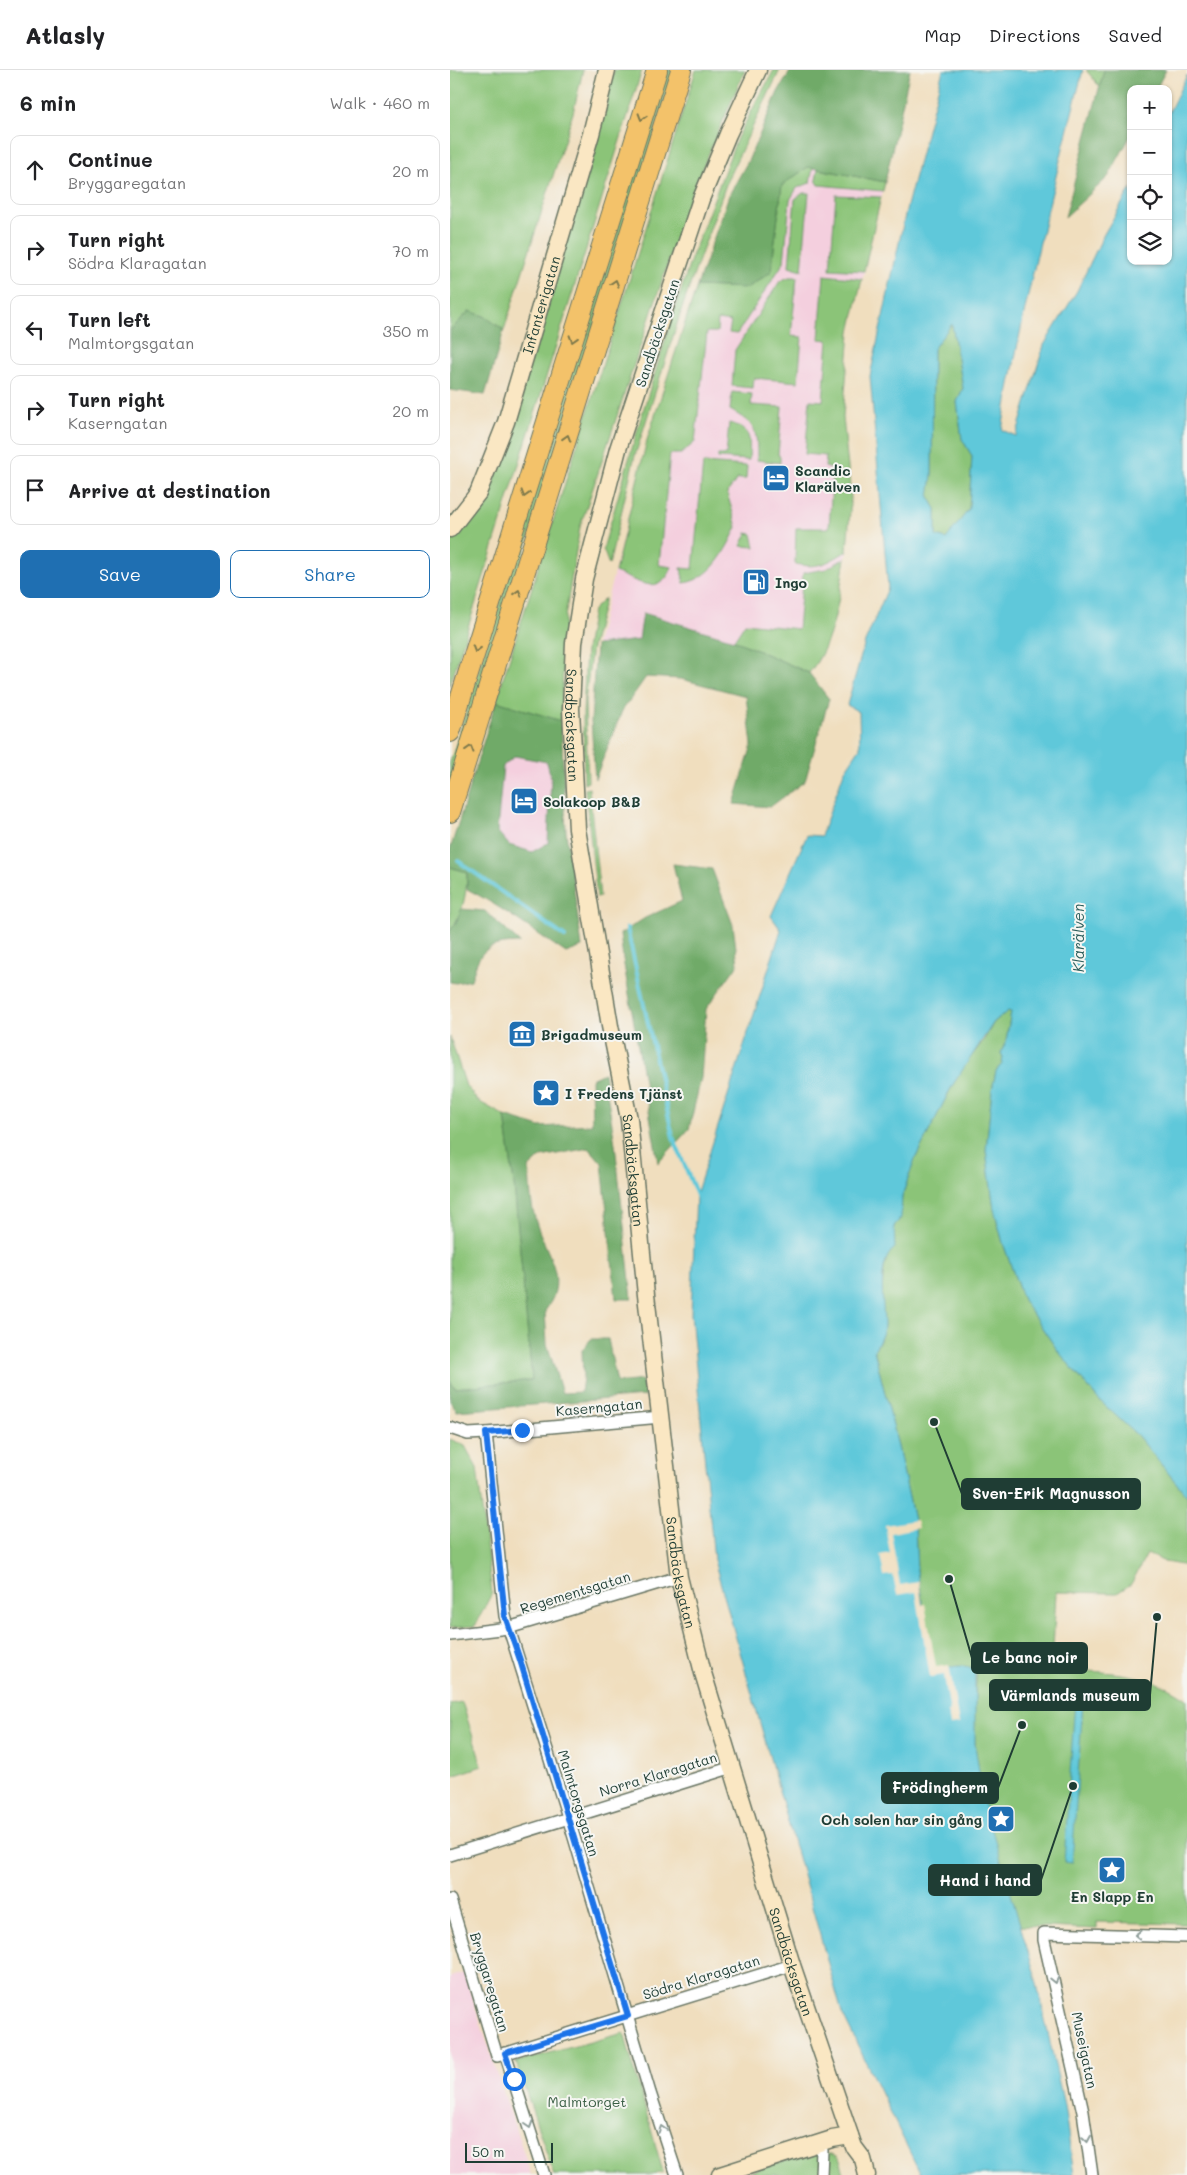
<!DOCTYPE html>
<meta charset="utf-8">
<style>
:root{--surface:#fff;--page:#f2f2f2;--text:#202124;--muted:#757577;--line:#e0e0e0;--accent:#1f6fb2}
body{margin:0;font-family:Mali,sans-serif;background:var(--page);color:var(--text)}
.controls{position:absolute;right:15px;top:15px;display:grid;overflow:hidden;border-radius:10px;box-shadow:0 1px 4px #0004}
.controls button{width:45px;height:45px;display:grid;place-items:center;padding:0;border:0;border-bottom:1px solid var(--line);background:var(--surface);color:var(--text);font:25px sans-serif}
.scale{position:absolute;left:15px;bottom:12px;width:88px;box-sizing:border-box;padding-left:5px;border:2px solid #1f3d34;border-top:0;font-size:14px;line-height:18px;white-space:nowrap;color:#1f3d34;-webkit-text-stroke:4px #f6f6f2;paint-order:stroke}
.stop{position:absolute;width:15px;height:15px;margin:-11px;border:4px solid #1a73e8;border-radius:50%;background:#fff}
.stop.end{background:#1a73e8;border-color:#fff;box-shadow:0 1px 5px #0008}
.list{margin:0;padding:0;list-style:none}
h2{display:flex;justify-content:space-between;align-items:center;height:65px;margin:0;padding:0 20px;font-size:21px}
h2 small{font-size:16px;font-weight:400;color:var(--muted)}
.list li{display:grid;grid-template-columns:32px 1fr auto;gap:15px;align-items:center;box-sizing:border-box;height:70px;margin:0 10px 10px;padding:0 10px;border:1px solid var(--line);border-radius:10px}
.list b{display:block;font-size:19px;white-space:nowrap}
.list p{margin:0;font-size:16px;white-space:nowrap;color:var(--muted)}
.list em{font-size:16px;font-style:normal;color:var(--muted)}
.actions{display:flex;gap:10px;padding:15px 20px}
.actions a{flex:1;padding:11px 0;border:1px solid var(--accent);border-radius:10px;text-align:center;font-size:18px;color:var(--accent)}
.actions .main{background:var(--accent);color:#fff}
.icon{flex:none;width:28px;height:28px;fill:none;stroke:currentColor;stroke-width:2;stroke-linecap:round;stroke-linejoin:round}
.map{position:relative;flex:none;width:737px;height:2105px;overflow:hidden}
header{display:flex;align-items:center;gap:30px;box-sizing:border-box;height:70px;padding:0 25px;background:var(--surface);border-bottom:1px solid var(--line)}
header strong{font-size:24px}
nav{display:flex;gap:28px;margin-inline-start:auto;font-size:18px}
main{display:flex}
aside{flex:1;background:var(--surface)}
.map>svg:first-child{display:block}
</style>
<header>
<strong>Atlasly</strong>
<nav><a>Map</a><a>Directions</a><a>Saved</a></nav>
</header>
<main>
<aside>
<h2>6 min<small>Walk · 460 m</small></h2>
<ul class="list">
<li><svg class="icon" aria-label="ahead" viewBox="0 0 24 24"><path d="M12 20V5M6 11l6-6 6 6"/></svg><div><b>Continue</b><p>Bryggaregatan</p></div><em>20 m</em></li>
<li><svg class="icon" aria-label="right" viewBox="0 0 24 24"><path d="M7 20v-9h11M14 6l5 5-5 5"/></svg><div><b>Turn right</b><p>Södra Klaragatan</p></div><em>70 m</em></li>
<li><svg class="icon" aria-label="left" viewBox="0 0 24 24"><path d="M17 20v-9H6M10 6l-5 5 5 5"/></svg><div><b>Turn left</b><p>Malmtorgsgatan</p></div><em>350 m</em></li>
<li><svg class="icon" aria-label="right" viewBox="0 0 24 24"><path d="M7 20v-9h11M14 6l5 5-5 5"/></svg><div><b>Turn right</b><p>Kaserngatan</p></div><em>20 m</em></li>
<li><svg class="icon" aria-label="arrive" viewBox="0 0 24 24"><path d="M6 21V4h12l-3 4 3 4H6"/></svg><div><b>Arrive at destination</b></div></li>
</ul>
<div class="actions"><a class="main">Save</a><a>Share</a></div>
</aside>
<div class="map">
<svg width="737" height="2105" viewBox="0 0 737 2105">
<rect width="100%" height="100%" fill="#f6f6f2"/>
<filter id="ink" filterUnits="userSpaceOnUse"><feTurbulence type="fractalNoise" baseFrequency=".02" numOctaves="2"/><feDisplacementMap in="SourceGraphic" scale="10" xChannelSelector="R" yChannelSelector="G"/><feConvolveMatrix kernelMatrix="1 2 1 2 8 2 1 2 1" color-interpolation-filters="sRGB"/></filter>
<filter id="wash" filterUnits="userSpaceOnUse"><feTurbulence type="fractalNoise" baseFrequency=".0096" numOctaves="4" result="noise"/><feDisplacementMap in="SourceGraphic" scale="20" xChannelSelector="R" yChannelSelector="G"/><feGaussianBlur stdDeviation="1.12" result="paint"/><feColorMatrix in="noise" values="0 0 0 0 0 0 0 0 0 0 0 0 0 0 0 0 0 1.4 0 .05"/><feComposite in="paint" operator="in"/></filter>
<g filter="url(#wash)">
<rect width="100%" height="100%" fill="#f0debe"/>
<g fill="#f4cfde">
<polygon points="358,97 435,112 400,262 393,347 401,427 397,481 385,547 369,590 359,603 284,570 193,543 189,570 146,575 197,370 247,216 297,218 321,202 332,115"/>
<polygon points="65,686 97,692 101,708 98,773 82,782 59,775 47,761 53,696"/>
<polygon points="14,1903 81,2105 0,2105 0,1907"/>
</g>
<g fill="#8bc478" stroke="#558056">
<polygon points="0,0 133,0 123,43 54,260 34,246 19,241 0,261"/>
<polygon points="164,0 192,0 0,615 0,469 12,457 43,414 153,50"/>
<polygon points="215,0 224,0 0,721 0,693"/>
<polygon points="246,0 295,0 240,127 130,457 115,547 111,651 46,631"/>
<polygon points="324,0 330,0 279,106 233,235 184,389 159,495 153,479 192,344 241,189 287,68"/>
<polygon points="636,0 654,0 650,17"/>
<path d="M358,97L363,98L360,113L347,118L340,130L334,192L287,264L279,263L281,252L268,250L267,262H257L245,372L231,384H220L209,495L222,497C211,528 187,511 165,502L197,370L247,216L297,218L321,202L332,115Z"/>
<polygon points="368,99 435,112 433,121 369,115 366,110"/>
<polygon points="353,123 359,123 352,200 339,196 345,129"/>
<polygon points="386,125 431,127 414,201 380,199"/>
<path d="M374,205L412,209L400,262L393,347L401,427L397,481C377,493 369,499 345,494L346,458H379L383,399L375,397L376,386L355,384L360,330L373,331L378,270L369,269Z"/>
<polygon points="339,207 347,207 341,266 352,267 348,312 304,308 303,318 282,316 285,280 330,211"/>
<polygon points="502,253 513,318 507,332 512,369 522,386 519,439 497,469 486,466 486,439 479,427 482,405 483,279"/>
<path d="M282,322L302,324L301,335L332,337L328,385L330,386V393L307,390C307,360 307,355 280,340Z"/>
<path d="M279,353C302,358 300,369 299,390L268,388V385H276Z"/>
<path d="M253,393L297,396L296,409H287L277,423L287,457C276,480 262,509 234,513L231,498L243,499Z"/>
<polygon points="297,463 302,464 305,477 291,476"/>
<path d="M395,488C389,527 385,571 359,603L284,570L295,553L348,559L353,503L376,499Z"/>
<polygon points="155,528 142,577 135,631 138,712 134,714 133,645 136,579 143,540"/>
<polygon points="139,718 150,827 147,828 135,719"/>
<path d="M0,797L17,802C17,822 13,845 0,861Z"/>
<path d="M558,941L561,942L556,971L551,983L553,987L552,994L546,1001L542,1020L536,1081L544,1139L553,1173L573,1230L608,1281L648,1329L688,1366L737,1426V1496L715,1492L697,1484L681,1514L667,1523L606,1522L602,1598C652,1604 693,1598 737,1629V1854L647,1852V1859L569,1856C552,1797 528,1735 525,1673C523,1649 525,1625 527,1600L520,1597L484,1600L467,1501L465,1455L445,1363L424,1280L430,1271L434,1256L431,1231L434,1199L452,1126L465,1089L502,1016L514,996L534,970L544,952Z"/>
<polygon points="0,967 16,1016 28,1031 55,1046 64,1114 82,1310 5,1318 0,1311"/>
<polygon points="0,1369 15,1376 27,1398 42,1523 25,1556 0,1558"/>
<polygon points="12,1632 32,1696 0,1707 0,1634"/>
<polygon points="174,1963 213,2102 202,2105 104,2105 66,1992"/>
<path d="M366,2082C386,2085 390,2082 394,2105H288Z"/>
</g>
<g fill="#70aa68" stroke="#48744e" fill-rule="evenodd">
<polygon points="341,0 460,0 435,112 358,97 332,115 321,202 297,218 247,216 279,125 298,91 328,22"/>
<polygon points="654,0 716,0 706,19 681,19 681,65 658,107 615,147"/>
<polygon points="19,241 34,246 54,260 35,325 0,320 0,261"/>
<polygon points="193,543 284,570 359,603 379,629 355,711 320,737 284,734 302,675 296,626 231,609 196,607 172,641 145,709 141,651 146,575 189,570"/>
<path d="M46,631L111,651L116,762L132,877L116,883C83,861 52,837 17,819V802L0,797V780ZM65,686L97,692L101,708L98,773L82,782L59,775L47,761L53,696Z"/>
<polygon points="223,794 262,799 283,855 288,894 256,939 251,1008 239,1059 208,1093 173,889 170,864 195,848 232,831"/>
<path d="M11,839L35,841L70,873C38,874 30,877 21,910L6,913L0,912V861L6,853Z"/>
<path d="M154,1003L165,1074L182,1229H166L152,1093L139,1078L91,1087L79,1098C80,1113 80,1129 84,1144C91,1179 122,1206 95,1241L97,1274L112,1323L131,1322L133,1308L132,1280L141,1269H158L167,1313L192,1310L195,1326L7,1341L0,1331V1311L5,1318L82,1310L64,1114L55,1046L90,1057L142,1054L141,1009Z"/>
</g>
<g fill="#5ec8da" stroke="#3e8287" fill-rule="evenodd">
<path d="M493,0H633C602,120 572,238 552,360L566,366L594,275L627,221L654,164L681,118V191H718V44L737,5V1426L688,1366L648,1329L608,1281L573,1230L553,1173L544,1139L536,1080L542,1020L546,1001L552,994L553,987L551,983L556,971L561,942L558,941L544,952L502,1016L465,1089L452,1126L451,1148L444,1156L445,1178C426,1191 434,1234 434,1254C434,1263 429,1272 424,1280L445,1363L465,1455L467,1501L484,1600C496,1599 515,1591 525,1601V1675L534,1733L585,1905L614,2035L624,2105H471L392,1943L264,1490L241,1244L246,1125L331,860L321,846L357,765L371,766L394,702L410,678L409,642L397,635L415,572L438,518L420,306L457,136ZM502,254L513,318L507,332L512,369L522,386L519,439L496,469L486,466V439L479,427L482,405L483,279Z"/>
<polygon points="626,1616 634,1617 622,1793 614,1792"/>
</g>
<polygon fill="#f0debe" points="466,1450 468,1458 441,1463 450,1515 469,1512 472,1535 475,1534 486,1597 499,1595 509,1654 500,1655 498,1642 500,1642 494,1605 480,1607 466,1522 447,1525 443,1505 434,1506 430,1485 440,1483 435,1455"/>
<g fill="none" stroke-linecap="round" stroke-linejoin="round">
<g stroke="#5ec8da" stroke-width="4">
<polyline points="8,791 115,867"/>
<polyline points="177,858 223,1067 248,1128"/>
</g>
</g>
</g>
<g filter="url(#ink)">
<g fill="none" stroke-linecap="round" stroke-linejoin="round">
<defs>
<g id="street">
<polyline points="0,1358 18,1364 36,1363 211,1347"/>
<polyline points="36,1363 55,1546 118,1747 200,2023 227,2105"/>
<polyline points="0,1565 58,1558 229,1507"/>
<polyline points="0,1785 283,1697"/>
<polyline points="0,1830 47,1986 342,1895"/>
<polyline points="55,1983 94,2105"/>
<polyline points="371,2105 372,2080"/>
<polyline points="642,2105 633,2042 594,1870 594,1863 737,1867"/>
</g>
<g id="secondary">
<path id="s1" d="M308,0L278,64L251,129L168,379L134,509L124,573L121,639L127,759L160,956L179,1049L196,1225L229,1507L253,1603L342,1895L404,2077L413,2089L417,2105"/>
<path id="s2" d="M0,459L28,423L56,352L141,64L157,0"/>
<polyline points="270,2105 382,2069 400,2066"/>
</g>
<g id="highway">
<polyline points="0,662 207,0"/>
<polyline points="0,742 231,0"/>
</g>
</defs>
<use href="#street" stroke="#687564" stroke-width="14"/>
<use href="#secondary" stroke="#687564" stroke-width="19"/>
<use href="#highway" stroke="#687564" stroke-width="22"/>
<use href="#street" stroke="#fff" stroke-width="11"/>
<use href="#secondary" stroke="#fae7c3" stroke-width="16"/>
<use href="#highway" stroke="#f3c26a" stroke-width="20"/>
</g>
<defs><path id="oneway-chevron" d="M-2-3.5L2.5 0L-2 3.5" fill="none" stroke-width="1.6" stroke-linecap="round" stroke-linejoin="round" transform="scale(1.25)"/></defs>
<g stroke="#7e794c">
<use href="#oneway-chevron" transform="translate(192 47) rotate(107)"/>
<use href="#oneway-chevron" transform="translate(165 213) rotate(-73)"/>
<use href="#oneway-chevron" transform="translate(123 269) rotate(107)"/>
<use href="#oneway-chevron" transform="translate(117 368) rotate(-73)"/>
<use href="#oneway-chevron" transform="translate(75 424) rotate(107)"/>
<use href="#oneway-chevron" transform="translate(68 523) rotate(-73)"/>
<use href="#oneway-chevron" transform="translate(26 579) rotate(107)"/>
<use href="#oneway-chevron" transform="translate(20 679) rotate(-73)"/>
</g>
<g stroke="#8f9e9a">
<use href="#oneway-chevron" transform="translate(688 1865) rotate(-178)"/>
<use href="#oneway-chevron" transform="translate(605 1910) rotate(77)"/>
<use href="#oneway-chevron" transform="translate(79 2055) rotate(72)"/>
<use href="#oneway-chevron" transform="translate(212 2059) rotate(-108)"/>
<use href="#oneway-chevron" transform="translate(637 2069) rotate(81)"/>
</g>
</g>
<g fill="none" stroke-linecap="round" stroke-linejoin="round" filter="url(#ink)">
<polyline stroke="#1a73e8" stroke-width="6" points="64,2009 55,1983 178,1946 70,1590 55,1546 36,1363 72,1360"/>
</g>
<defs>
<symbol id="hotel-square" viewBox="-11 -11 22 22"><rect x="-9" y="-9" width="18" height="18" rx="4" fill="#1f6fb2" stroke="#f6f6f2"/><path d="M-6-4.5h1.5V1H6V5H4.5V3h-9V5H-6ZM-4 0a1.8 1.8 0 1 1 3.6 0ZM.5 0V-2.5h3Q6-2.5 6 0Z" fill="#fff"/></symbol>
<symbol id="fuel-square" viewBox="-11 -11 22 22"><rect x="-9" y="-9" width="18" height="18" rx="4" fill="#1f6fb2" stroke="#f6f6f2"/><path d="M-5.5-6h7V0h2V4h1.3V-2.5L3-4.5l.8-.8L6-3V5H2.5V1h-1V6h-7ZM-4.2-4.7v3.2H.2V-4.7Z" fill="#fff"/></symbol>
<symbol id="museum-square" viewBox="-11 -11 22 22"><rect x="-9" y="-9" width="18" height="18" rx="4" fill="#1f6fb2" stroke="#f6f6f2"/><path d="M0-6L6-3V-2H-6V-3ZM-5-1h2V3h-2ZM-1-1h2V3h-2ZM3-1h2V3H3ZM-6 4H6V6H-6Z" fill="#fff"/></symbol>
<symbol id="sight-square" viewBox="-11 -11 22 22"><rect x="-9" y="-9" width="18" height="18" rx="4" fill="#1f6fb2" stroke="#f6f6f2"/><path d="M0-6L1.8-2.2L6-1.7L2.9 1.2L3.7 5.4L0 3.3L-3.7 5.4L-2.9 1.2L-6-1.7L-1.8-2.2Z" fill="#fff"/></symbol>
</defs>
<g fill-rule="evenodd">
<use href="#hotel-square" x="310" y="392" width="32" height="32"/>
<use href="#fuel-square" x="290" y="496" width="32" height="32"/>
<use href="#hotel-square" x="58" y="715" width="32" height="32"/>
<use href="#museum-square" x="56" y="948" width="32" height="32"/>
<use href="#sight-square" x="80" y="1007" width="32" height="32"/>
<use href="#sight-square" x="535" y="1733" width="32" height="32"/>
<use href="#sight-square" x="646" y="1784" width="32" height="32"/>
</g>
<g text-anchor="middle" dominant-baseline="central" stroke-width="4" stroke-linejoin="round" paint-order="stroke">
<g font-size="14" fill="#1f3d34" stroke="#f6f6f2">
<text stroke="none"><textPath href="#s2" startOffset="244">Infanterigatan</textPath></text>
<text transform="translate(207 263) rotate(-72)">Sandbäcksgatan</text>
<text stroke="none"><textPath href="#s1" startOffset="686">Sandbäcksgatan</textPath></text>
<text stroke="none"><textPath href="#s1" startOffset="1136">Sandbäcksgatan</textPath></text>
<text transform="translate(149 1337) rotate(-5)">Kaserngatan</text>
<text stroke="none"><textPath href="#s1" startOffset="1541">Sandbäcksgatan</textPath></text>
<text transform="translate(125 1522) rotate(-17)">Regementsgatan</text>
<text transform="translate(208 1704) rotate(-17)">Norra Klaragatan</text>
<text transform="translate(129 1733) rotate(73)">Malmtorgsgatan</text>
<text stroke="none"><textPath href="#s1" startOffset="1946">Sandbäcksgatan</textPath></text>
<text transform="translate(251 1907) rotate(-17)">Södra Klaragatan</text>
<text transform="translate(40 1912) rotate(73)">Bryggaregatan</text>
<text transform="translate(635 1980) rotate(78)">Museigatan</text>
</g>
<g font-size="14" font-weight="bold" fill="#1f3d34" stroke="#f6f6f2" text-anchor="start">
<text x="345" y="400">Scandic<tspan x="345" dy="16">Klarälven</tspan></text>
<text x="325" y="512">Ingo</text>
<text x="93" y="731">Solakoop B&amp;B</text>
<text x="91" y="964">Brigadmuseum</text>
<text x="115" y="1023">I Fredens Tjänst</text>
<text x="532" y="1749" text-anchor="end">Och solen har sin gång</text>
<text x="662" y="1826" text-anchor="middle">En Slapp En</text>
</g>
<g font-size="14" fill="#3a5f45" stroke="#f6f6f2">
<text x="137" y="2031">Malmtorget</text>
</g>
<g font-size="15" font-style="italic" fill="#2f605e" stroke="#f6f6f2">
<text transform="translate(628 868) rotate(-90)">Klarälven</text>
</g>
</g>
<path fill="none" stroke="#1f3d34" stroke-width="2" d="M484 1352L512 1424M499 1509L522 1588M707 1547L700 1625M572 1655L548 1718M623 1716L591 1810"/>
<g fill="#1f3d34" stroke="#f6f6f2" stroke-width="2">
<circle cx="484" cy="1352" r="5"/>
<circle cx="499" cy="1509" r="5"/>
<circle cx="707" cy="1547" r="5"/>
<circle cx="572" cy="1655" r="5"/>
<circle cx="623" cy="1716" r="5"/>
</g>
<g fill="#1f3d34" stroke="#1f3d34" stroke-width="2">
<rect x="512" y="1409" width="178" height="30" rx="5"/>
<rect x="522" y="1573" width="115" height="30" rx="5"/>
<rect x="540" y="1610" width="160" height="30" rx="5"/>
<rect x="432" y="1703" width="116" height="30" rx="5"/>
<rect x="479" y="1795" width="112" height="30" rx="5"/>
</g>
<g font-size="15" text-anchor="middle" font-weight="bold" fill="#fff">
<text x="601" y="1429">Sven-Erik Magnusson</text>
<text x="580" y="1593">Le banc noir</text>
<text x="620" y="1631">Värmlands museum</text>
<text x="490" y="1723">Frödingherm</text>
<text x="535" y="1816">Hand i hand</text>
</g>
</svg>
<div class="controls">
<button>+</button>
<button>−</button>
<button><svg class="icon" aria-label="locate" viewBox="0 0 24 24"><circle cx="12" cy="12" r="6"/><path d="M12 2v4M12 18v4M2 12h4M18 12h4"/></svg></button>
<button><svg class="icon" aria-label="layers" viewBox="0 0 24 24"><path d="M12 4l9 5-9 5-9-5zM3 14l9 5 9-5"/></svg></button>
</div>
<div class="scale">50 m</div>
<div class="stop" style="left:64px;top:2009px"></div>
<div class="stop end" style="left:72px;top:1360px"></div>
</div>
</main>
